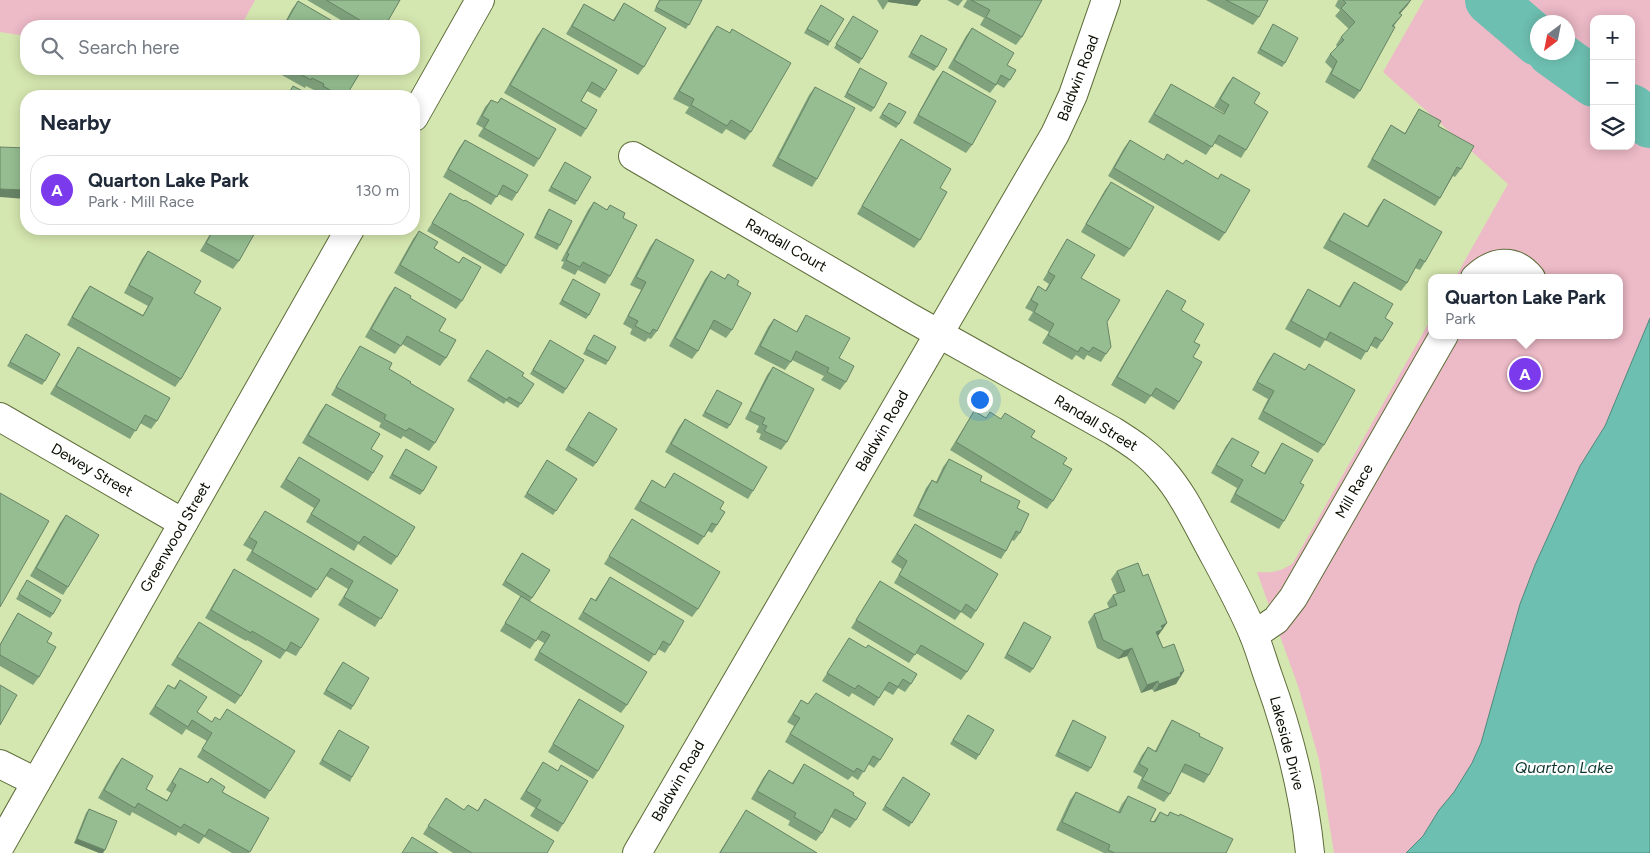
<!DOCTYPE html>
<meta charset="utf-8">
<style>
:root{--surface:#fff;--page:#f2f2f3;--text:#1f2937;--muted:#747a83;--line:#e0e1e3;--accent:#7c3aed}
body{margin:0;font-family:Figtree,sans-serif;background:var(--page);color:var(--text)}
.controls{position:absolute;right:15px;top:15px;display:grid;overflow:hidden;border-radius:10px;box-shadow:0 2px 12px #0003}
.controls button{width:45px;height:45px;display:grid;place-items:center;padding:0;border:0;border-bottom:1px solid var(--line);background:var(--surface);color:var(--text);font:25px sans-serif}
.compass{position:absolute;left:1530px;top:15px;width:45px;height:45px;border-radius:50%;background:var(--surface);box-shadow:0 2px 12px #0003;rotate:212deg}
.you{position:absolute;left:979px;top:399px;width:18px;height:18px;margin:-12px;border:4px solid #fff;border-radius:50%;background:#1a73e8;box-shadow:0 0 0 8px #1a73e833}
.badge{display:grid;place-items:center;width:32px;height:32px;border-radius:50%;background:var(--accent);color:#fff;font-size:16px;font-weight:700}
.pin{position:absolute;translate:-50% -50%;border:2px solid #fff;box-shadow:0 1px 5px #0006}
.popup{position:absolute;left:1428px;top:274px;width:195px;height:65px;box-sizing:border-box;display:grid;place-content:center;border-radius:10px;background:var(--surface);filter:drop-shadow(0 1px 4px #0005);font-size:16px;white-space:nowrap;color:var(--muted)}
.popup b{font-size:19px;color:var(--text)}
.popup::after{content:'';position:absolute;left:50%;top:100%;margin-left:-10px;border:10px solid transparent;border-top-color:var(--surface)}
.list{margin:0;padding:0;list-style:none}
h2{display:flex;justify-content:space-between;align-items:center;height:65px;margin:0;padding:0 20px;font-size:21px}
h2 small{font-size:16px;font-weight:400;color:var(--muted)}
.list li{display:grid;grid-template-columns:32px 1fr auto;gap:15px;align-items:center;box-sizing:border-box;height:70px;margin:0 10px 10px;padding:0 10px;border:1px solid var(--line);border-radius:20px}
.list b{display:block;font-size:19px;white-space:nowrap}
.list p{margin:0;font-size:16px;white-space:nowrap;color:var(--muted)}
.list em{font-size:16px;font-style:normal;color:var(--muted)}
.icon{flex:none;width:28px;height:28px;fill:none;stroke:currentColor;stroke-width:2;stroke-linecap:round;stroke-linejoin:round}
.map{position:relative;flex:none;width:1650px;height:853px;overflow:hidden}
.search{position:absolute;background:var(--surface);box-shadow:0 2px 12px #0003;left:20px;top:20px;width:400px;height:55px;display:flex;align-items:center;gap:12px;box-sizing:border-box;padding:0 18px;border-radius:20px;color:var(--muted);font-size:19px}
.panel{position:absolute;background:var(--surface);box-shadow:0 2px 12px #0003;left:20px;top:90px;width:400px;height:145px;border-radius:20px}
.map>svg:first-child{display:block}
</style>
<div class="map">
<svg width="1650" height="853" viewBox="0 0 1650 853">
<rect width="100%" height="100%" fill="#d5e7b0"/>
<g fill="#edbac7" fill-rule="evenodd">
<polygon points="0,0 255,0 241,26 26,26 26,36 0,32"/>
<path d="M1424,0H1650V853H1334L1319,760L1298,686L1257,572C1271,573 1281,572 1293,563L1431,319V335H1619V278H1455L1508,184L1383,72ZM1594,19H1631V146H1594ZM1538,22H1568V52H1538Z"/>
</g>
<polygon fill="#6dbfb1" stroke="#4f8a7c" points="1650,318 1650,853 1406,853 1423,836 1439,810 1454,792 1472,763 1481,743 1520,604 1535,565 1580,466 1605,426"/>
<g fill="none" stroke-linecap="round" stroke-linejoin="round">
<g stroke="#6dbfb1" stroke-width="50">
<polyline points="1490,0 1538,41"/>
<polyline points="1552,52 1594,82"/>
<polyline points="1631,109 1650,123"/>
</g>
<defs>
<g id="minor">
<polyline points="414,117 480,0"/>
<path d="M633,156L909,317L1113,431C1132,443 1149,454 1163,471C1181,491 1194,518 1207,542C1223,572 1240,602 1253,633C1259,647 1263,662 1268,676C1289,734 1304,792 1310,853"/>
<path d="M1475,278C1493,261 1514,257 1531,278"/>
<polyline points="0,417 183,523"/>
<polyline points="1254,635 1276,620 1293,598 1444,335"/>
<polyline points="0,764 36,782"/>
<polyline points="0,846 350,229"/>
<polyline points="637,853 1055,134 1073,95 1106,0"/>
</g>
</defs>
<use href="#minor" stroke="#5e6d3a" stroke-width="30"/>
<use href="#minor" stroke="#fff" stroke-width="28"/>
</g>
<g fill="#80a37d">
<polygon points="307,0 400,0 385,26 351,26"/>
<polygon points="659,0 702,0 686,29 654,11"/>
<polygon points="877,0 921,0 917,6 888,2 883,10"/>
<polygon points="947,0 963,0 958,6"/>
<polygon points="967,0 1042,0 1022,37 1016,45 980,25 984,18 963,7"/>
<polygon points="1206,0 1268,0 1259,17 1253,25"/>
<polygon points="1338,0 1411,0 1400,14 1402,15 1394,26 1360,91 1354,99 1325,82 1332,69 1325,62 1330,54 1337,47 1336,45 1341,37 1349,29 1335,16 1340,10 1335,6"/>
<polygon points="298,1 341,26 283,26 292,9"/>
<polygon points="624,3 644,67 638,75 566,34 579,12 584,4 613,20"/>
<polygon points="821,5 830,42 828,46 804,33"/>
<polygon points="850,21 862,59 859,64 834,48"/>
<polygon points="1273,24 1285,63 1282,67 1257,53"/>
<polygon points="717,26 730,33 732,29 751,132 745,140 726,129 722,134 685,113 689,107 673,99 711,34"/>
<polygon points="543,28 605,90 600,98 587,91 581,101 586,129 581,137 504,93 537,36"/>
<polygon points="972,28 1007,65 1010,80 1004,88 997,84 990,93 948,68 966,36"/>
<polygon points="921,35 937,67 934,71 908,57"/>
<polygon points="860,68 874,108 871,112 844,97"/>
<polygon points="271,69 357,69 346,96 321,96 317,94 318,92 306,86 305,88"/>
<polygon points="943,71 972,145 966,153 913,123 937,79"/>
<polygon points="1233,77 1254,103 1246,150 1241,158 1214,143 1206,155 1148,122 1171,84 1223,114 1224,113 1214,107 1227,85"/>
<polygon points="815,87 817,179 812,187 772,166 809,95"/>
<polygon points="501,98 539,159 534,167 478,136 483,128 476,124 485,107 491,100 497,103"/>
<polygon points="889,103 899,124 896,128 879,118"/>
<polygon points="1419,109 1438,126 1461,169 1455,177 1453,176 1440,198 1435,206 1367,167 1386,133 1391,125 1405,133 1414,117"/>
<polygon points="901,139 940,188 920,240 914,248 857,214 896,147"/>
<polygon points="465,140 517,193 512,201 498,194 491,205 443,177 459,148"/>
<polygon points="1130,140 1225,233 1219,241 1108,176 1124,148"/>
<polygon points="565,162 577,201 575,205 548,191"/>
<polygon points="1111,182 1130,249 1124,257 1081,232 1105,190"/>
<polygon points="450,193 506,266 501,274 427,231"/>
<polygon points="1384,199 1425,262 1420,270 1415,268 1407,283 1401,291 1323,248 1338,221 1344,213 1367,226 1378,207"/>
<polygon points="594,202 607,210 610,205 623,218 610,276 605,284 578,270 575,275 561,268 564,262 561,261 588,210"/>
<polygon points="549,209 560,245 557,250 534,238 546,213"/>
<polygon points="213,229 257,229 239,261 233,269 200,251"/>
<polygon points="419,231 434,248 459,263 463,257 462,301 456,309 394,273 413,239"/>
<polygon points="656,239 657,331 651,339 648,338 645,342 630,334 632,329 623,324 641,290 630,285 650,247"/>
<polygon points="1067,239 1081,278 1107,322 1106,354 1101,362 1087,355 1084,360 1076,355 1072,360 1042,343 1049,332 1028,320 1033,312 1025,308 1038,286 1045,291 1049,284 1043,280 1062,247"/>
<polygon points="148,251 194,293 181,379 175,387 67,325 84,294 90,286 143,315 148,306 124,293 142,259"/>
<polygon points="711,271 725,279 728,274 737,285 732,330 726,338 710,329 698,351 692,359 669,346 705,279"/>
<polygon points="573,279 589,315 586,319 559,304"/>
<polygon points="1354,282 1385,318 1382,341 1377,349 1370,345 1361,360 1325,340 1320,348 1285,329 1303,297 1308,289 1339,306 1348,290"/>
<polygon points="395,287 410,298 439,331 446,358 440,366 402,344 395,354 365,337 389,295"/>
<polygon points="1167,290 1181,310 1194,342 1193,357 1179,402 1174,410 1151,396 1145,404 1111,385 1162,298"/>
<polygon points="806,315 839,358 846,382 840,390 821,380 824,376 792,360 785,370 754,354 768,327 774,319 796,332"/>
<polygon points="26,334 45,381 42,385 7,366"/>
<polygon points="594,335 608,361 606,365 583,354"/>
<polygon points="550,340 566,389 563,394 530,374"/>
<polygon points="360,346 389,369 410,383 435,443 429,451 403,436 401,439 379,427 381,423 331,395 355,354"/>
<polygon points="78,347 157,421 151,429 140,423 130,439 50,394 73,355"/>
<polygon points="487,350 522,376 534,384 518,408 506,401 504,404 467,381"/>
<polygon points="1274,353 1305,370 1309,364 1324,445 1318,453 1258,419 1268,399 1252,390 1268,361"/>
<polygon points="773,367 787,442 781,450 759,439 761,434 756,432 759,426 745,419 767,375"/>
<polygon points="717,390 730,425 727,429 702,416"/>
<polygon points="326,404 371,449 373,473 368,481 302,443 320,412"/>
<polygon points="974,411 986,418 1031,437 1063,464 1053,501 1047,509 950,450"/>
<polygon points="586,416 596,463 593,467 565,450"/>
<polygon points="685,419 753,491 748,499 665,452 679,427"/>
<polygon points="1232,438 1251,466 1264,473 1277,451 1282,443 1284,521 1279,529 1230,502 1237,488 1211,473 1226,446"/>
<polygon points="406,449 423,491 420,495 389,478"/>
<polygon points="299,457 397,557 391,565 358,544 354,551 306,522 314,508 280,487"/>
<polygon points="949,459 1017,508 1020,533 1014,541 1012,540 1006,551 1001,559 913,516 926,488 932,480 936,482 943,467"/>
<polygon points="547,460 577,479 553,515 524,497"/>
<polygon points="674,473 720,509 717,525 712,533 708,531 698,545 634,509 652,480 664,488"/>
<polygon points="265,511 398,590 375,627 338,605 348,589 326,576 311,598 246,560 252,550 243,545"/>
<polygon points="66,515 68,587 63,595 30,576 60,523"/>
<polygon points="632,519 698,609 692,617 604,564"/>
<polygon points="915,524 976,611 971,619 961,612 955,620 894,583 902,569 891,562"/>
<polygon points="522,553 550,570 530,601 627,705 621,713 534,660 544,643 537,639 530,649 500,631 521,597 502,585"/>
<polygon points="234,569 301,648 296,656 286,651 280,659 247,640 246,641 205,618 229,577"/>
<polygon points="1117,571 1143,576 1167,623 1158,636 1163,648 1184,671 1176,684 1154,692 1152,689 1141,693 1127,656 1118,659 1097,648 1088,622 1094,614 1109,608 1107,603 1113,595 1117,594 1111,579"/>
<polygon points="610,577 670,645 665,653 658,649 649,662 578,619 591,598 595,600"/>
<polygon points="27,580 53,614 50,618 16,599"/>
<polygon points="880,581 967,672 961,680 916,653 909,663 851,628"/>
<polygon points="18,613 47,642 39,677 33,685 0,666 0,644 13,621"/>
<polygon points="199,622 241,696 235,704 171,665"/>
<polygon points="1024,622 1033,669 1030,673 1004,658"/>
<polygon points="849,638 911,684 905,692 898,688 893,695 884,690 874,706 852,693 849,697 822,681"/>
<polygon points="340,666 353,706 351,710 323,694"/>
<polygon points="180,680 197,712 212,722 220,720 227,709 270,791 265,799 197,757 207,741 186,729 182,735 149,714 168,685 174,688"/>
<polygon points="816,693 880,760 874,768 868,764 858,780 852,776 848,780 785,742 794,726 787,722 796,708 801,700 808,704"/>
<polygon points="579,699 598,771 593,779 548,752 574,707"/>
<polygon points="968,715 979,755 976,760 950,744"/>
<polygon points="1073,720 1091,768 1088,772 1055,756 1070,725"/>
<polygon points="1172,720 1199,736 1209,775 1204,783 1181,772 1170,794 1164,802 1137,788 1142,777 1133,772 1142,755 1148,747 1155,751 1167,728"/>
<polygon points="339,730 352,777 350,782 319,764"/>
<polygon points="122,758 146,789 167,800 171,793 166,790 180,768 207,783 211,778 222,792 269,818 249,853 232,853 204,837 199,844 178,832 176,836 132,812 130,816 98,798 116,766"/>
<polygon points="543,762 563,824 558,832 530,816 535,808 520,799"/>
<polygon points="804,764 853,795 856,820 850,828 831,817 822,833 816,841 788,825 790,821 751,799 763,778 769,770 792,783"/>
<polygon points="903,777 930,794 909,827 882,810"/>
<polygon points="1076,792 1118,812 1122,804 1128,796 1150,821 1153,822 1160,812 1167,816 1170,812 1226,853 1104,853 1056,830 1070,800"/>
<polygon points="446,798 464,810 477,811 485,799 547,853 453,853 423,834"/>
<polygon points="89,809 117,821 74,843 86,813"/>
<polygon points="746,810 817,853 719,853"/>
</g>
<g fill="#688466">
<polygon points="888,0 921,0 917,6 888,2"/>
<polygon points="1411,0 1407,6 1393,21 1399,13"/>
<polygon points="0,189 26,190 26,199 0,197"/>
<polygon points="1167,623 1157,637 1151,640 1161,626"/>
<polygon points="1132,648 1127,656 1118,659 1124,651"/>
<polygon points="1184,671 1176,684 1154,692 1159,684"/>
<polygon points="1158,681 1152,689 1141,693 1147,685"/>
<polygon points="77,839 105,850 103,853 99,853 74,843"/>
</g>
<g fill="#95bd91" stroke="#688466">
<polygon points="326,0 400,0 385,26 370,26"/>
<polygon points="660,0 702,0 689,25 656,7"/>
<polygon points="971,0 1042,0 1022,37 986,17 990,10"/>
<polygon points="1226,0 1268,0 1259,17"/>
<polygon points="1343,0 1411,0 1399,13 1402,15 1392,26 1395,27 1360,91 1331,74 1337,61 1330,54 1344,40 1341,37 1355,22 1341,8 1346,3"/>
<polygon points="298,1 341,26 284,26"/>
<polygon points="624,3 666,28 644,67 572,26 584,4 614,21"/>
<polygon points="821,5 844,19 830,42 807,29"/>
<polygon points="853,16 878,31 862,59 836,44"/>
<polygon points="1273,24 1298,38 1285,63 1260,49"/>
<polygon points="717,26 730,33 732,29 791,63 751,132 731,120 727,126 691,105 694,99 679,91"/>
<polygon points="543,28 617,70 605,90 592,82 581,101 597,110 586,129 510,85"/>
<polygon points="972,28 1014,53 1007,65 1016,70 1010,80 1001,75 996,85 954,60"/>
<polygon points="921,35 947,49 937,67 911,53"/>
<polygon points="860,68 887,83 874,108 847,93"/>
<polygon points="291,69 357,69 361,71 346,96 340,96 323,86 324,84 312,78 311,80"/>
<polygon points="943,71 996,101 972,145 918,115"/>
<polygon points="1233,77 1260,93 1254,103 1268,112 1246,150 1219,135 1212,147 1154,114 1171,84 1224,114 1229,105 1220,99"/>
<polygon points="293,86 312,96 287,96"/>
<polygon points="815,87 855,108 817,179 778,158"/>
<polygon points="501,98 556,129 539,159 484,128 489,120 482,116 491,100 498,103"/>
<polygon points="889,103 906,112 899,124 882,114"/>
<polygon points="1419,109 1441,121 1438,126 1474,146 1461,169 1457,167 1440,198 1372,159 1391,125 1405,134"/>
<polygon points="901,139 951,169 940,188 947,192 920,240 862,206"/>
<polygon points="465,140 528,175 517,193 503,185 497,197 448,169"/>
<polygon points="1130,140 1164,160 1167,154 1183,164 1186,160 1218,179 1221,174 1250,190 1225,233 1114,168"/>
<polygon points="0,147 26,148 26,190 0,189"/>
<polygon points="565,162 591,177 577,201 551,187"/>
<polygon points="1111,182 1154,207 1130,249 1086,224"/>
<polygon points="450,193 464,201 465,200 524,234 506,266 432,223"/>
<polygon points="1384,199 1442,232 1425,262 1420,259 1407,283 1329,240 1344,213 1368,227"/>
<polygon points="594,202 607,210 610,205 625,213 623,218 637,225 610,276 583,262 580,267 566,260 569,254 567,253"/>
<polygon points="549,209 572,221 560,245 537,234"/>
<polygon points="214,229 257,229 239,261 206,243"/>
<polygon points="419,231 438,242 434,248 459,263 463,257 481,267 462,301 400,265"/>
<polygon points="656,239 694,260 657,331 653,329 650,334 635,326 638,321 628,316 646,282 636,277"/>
<polygon points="1067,239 1095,255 1081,278 1120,300 1107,322 1111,347 1106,354 1093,347 1089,352 1081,347 1078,352 1048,335 1054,324 1034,312 1038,304 1031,300 1038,286 1046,291 1055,276 1048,272"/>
<polygon points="148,251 201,281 194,293 221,308 181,379 72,317 90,286 143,316 153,298 129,285"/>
<polygon points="711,271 725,279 728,274 739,281 737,285 751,293 732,330 714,320 698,351 675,338"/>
<polygon points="573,279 600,294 589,315 562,300"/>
<polygon points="1354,282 1393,304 1385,318 1393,323 1382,341 1375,337 1367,352 1330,332 1326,340 1291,321 1308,289 1340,307"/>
<polygon points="395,287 411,296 410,298 446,319 439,331 456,340 446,358 407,336 401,346 371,329"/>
<polygon points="1167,290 1186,301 1181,310 1204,324 1194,342 1200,345 1193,357 1202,362 1179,402 1156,388 1151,396 1117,377"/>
<polygon points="806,315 850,338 839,358 854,366 846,382 827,372 829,368 796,351 791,362 760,346 774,319 797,332"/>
<polygon points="26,334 60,354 45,381 10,362"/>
<polygon points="594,335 616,347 608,361 586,349"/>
<polygon points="550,340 584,360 566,389 533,370"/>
<polygon points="360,346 392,363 389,369 411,382 410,383 454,409 435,443 409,428 406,431 384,419 386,415 336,387"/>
<polygon points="78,347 170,398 157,421 145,415 136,431 56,386"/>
<polygon points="487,350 524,373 522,376 534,384 521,404 509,397 507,400 470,377"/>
<polygon points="1274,353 1305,370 1309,364 1355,390 1324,445 1263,411 1274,391 1257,382"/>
<polygon points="773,367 814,389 787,442 764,431 767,426 762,424 765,418 750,411"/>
<polygon points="717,390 742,403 730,425 705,412"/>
<polygon points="326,404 380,434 371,449 383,456 373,473 308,435"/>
<polygon points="974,411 986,418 990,412 1001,419 1005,413 1035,431 1031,437 1067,458 1063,464 1072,469 1053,501 956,442"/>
<polygon points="589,412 617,429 596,463 568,446"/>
<polygon points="685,419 767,467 753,491 671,444"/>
<polygon points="1232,438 1259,452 1251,466 1265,474 1282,443 1313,460 1300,483 1304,485 1284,521 1235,494 1243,480 1216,465"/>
<polygon points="406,449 437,467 423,491 392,474"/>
<polygon points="299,457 415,527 397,557 364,536 359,543 311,514 320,500 286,479"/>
<polygon points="949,459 982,476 980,481 1020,501 1017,508 1029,514 1020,533 1016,531 1006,551 918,508 932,480 937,483"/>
<polygon points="547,460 577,479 556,511 527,493"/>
<polygon points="674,473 724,502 720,509 725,512 717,525 712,523 704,537 640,501 652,480 665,488"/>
<polygon points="0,493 49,521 0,607"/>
<polygon points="265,511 398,590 381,619 344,597 353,581 331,568 317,590 252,552 257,542 249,537"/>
<polygon points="66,515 99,535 68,587 36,568"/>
<polygon points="632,519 720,572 698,609 609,556"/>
<polygon points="915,524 998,574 976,611 966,604 961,612 899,575 907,561 897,554"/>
<polygon points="522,553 550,570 532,598 505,581"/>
<polygon points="1138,563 1143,576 1148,574 1167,623 1161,626 1163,629 1156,632 1163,648 1174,644 1184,671 1180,673 1181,676 1159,684 1158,681 1147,685 1132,648 1124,651 1103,640 1094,614 1117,605 1113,595 1125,591 1117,571"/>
<polygon points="234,569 319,619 301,648 291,642 286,651 252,631 251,633 211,610"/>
<polygon points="610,577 684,621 670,645 663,641 655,655 583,612 591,598 596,601"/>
<polygon points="27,580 61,600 53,614 19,594"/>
<polygon points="880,581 984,644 967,672 921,645 915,655 856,620"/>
<polygon points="521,596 647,672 627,705 539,652 550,635 542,631 536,641 505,623"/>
<polygon points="18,613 52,633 47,642 56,647 39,677 0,655 0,645"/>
<polygon points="199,622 262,661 241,696 177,657"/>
<polygon points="1024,622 1051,637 1033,669 1007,654"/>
<polygon points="849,638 866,648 868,645 917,674 911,684 903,679 898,687 889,682 879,698 858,685 855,689 827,673"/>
<polygon points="343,662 369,678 353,706 326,690"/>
<polygon points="180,680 207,697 197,712 212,722 215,717 220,720 227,709 295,751 270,791 202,749 212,733 192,720 188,727 155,706 168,685 175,689"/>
<polygon points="0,685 17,695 0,725"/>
<polygon points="816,693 893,739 880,760 873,756 864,772 857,768 854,772 790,734 800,718 793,714 801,700 808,704"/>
<polygon points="579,699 624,726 598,771 553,744"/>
<polygon points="968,715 994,730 979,755 953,740"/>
<polygon points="1073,720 1106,737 1091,768 1058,752"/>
<polygon points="1172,720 1200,734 1199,736 1223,748 1209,775 1185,764 1170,794 1142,780 1148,769 1139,764 1148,747 1156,752"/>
<polygon points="339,730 369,747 352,777 322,760"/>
<polygon points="122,758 153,776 146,789 167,801 176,785 172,782 180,768 208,783 211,778 225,787 222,792 269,818 250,852 209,829 205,836 184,824 181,828 138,803 135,808 104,790"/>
<polygon points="543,762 558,771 561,765 588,781 563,824 536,808 541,800 526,791"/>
<polygon points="804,764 854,793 853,795 866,803 856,820 835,809 822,833 794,817 796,813 757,791 769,770 793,784"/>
<polygon points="903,777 930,794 912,823 885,806"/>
<polygon points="1076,792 1120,813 1128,796 1156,809 1150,821 1155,822 1160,812 1168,816 1170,812 1179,816 1180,814 1233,839 1226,853 1115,853 1108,850 1110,845 1062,822"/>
<polygon points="446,798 464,810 468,805 478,811 485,799 554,841 547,853 472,853 428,826"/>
<polygon points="89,809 117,821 105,850 77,839"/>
<polygon points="746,810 817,853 720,853"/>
<polygon points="412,837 438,853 402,853"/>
</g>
<g text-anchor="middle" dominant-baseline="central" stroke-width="4.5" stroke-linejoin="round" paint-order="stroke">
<g font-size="15" fill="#090e00" stroke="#fff">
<text transform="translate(1078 78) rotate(-69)">Baldwin Road</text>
<text transform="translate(786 245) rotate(30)">Randall Court</text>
<text transform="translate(1096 423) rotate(31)">Randall Street</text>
<text transform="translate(882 431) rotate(-60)">Baldwin Road</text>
<text transform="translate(92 470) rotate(30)">Dewey Street</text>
<text transform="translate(1354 491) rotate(-60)">Mill Race</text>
<text transform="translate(175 537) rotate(-60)">Greenwood Street</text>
<text transform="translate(1287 743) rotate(75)">Lakeside Drive</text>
<text transform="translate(678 781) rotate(-60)">Baldwin Road</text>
</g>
<g font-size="16" font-style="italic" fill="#0f3731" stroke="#fff">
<text x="1564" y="767">Quarton Lake</text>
</g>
</g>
</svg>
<div class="controls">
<button>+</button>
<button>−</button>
<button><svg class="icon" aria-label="layers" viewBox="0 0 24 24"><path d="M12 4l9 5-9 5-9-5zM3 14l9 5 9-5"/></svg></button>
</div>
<svg class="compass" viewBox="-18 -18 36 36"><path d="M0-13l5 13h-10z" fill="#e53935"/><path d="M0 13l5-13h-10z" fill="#747a83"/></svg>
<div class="you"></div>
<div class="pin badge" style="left:1525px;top:374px">A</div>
<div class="popup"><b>Quarton Lake Park</b>Park</div>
<div class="search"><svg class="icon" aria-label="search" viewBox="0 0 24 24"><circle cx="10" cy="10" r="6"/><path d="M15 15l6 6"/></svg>Search here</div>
<section class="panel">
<h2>Nearby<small></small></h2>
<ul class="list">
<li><span class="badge">A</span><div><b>Quarton Lake Park</b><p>Park · Mill Race</p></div><em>130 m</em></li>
</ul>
</section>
</div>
